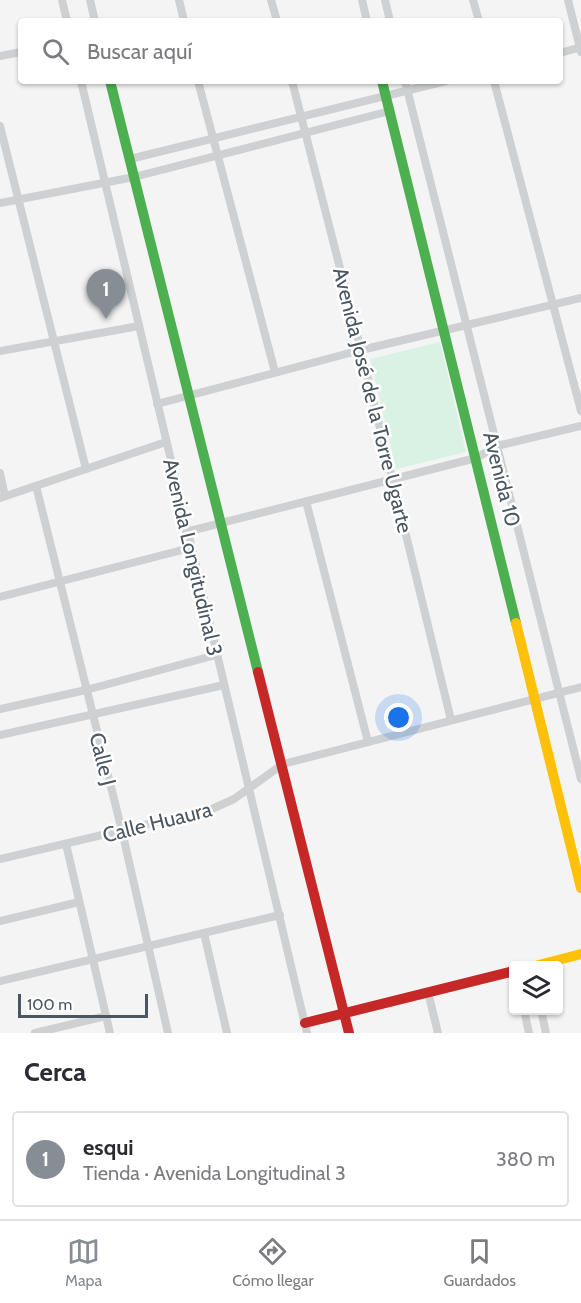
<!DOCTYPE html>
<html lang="es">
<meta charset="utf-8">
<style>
:root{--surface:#fff;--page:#f2f2f3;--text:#2b2b33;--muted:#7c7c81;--line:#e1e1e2;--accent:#868d94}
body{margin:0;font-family:Cabin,sans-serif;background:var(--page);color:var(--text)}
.controls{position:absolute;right:18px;bottom:18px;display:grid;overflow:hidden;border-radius:6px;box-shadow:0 2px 4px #0004}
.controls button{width:54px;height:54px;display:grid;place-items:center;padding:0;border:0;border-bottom:2px solid var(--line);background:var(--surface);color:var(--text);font:30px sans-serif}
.scale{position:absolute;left:18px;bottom:15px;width:130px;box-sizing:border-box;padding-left:6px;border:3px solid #4a5661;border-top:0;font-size:16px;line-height:21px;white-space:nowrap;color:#4a5661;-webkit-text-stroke:4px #fff;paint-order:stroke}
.you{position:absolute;left:399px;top:718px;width:21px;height:21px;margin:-15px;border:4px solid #fff;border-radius:50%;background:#1a73e8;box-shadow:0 0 0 9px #1a73e833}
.badge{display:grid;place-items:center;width:39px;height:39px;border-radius:50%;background:var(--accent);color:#fff;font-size:20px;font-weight:700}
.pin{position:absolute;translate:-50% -50px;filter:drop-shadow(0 2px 3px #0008)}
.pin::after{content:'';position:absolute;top:32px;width:21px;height:18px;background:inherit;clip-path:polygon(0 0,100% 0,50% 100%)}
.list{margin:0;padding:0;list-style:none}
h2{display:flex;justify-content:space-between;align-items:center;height:78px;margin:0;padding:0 24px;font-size:26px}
h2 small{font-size:20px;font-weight:400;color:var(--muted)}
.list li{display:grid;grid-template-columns:39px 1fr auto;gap:18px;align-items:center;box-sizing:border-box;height:96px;margin:0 12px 12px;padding:0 12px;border:2px solid var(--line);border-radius:6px}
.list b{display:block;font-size:22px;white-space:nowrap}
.list p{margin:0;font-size:20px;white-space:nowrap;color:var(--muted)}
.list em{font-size:20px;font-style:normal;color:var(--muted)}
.icon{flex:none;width:33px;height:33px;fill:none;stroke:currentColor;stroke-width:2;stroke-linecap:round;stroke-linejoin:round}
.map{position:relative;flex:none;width:581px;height:1033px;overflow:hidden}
.search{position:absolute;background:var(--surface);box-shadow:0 2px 4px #0004;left:18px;right:18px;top:18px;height:66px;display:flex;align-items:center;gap:15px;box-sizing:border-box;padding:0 21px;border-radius:6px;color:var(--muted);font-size:22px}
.sheet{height:186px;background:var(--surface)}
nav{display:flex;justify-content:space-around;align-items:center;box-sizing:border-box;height:84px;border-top:2px solid var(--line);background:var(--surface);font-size:16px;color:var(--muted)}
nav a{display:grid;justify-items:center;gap:3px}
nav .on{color:var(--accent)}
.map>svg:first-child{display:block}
</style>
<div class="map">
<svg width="581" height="1033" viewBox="0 0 581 1033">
<rect width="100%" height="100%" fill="#f4f4f4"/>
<polygon fill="#d9f2e3" points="440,342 466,452 396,469 370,359"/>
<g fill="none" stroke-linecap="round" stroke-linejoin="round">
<g stroke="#ced0d2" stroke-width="8">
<polyline points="62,0 67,21"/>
<polyline points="90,0 95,21"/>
<polyline points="179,0 184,21"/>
<polyline points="271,0 277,21"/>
<polyline points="362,0 367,21"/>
<polyline points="385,0 390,21"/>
<polyline points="473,0 479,21"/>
<polyline points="568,0 581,52"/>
<polyline points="560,53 581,47"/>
<polyline points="0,56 21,52"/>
<polyline points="81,81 307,1033"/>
<polyline points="198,81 275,372"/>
<polyline points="292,81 361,350 451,720"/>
<polyline points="405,81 581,779"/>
<polyline points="494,81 581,411"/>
<polyline points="0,126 86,469"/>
<polyline points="130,159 446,81"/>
<polyline points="0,203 134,177 390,111"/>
<polyline points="0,351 139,326"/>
<polyline points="157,404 361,350 581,298"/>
<polyline points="0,473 5,496"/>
<polyline points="36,486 122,831 168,1033"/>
<polyline points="0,498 166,442"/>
<polyline points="306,501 368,742"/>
<polyline points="186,532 476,458 497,446 581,426"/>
<polyline points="0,597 190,548"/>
<polyline points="0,709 86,690 216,655"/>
<polyline points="0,735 224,685"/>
<polyline points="66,844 110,1033"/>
<polyline points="0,859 212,809 234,799 283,764 581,687"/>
<polyline points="0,921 79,902"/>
<polyline points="204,933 227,1033"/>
<polyline points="0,981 280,915"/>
<polyline points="428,992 438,1033"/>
<polyline points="524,1010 529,1033"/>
<polyline points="541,1010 546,1033"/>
<polyline points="35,1033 106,1016"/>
</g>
<g stroke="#4caf50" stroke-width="10">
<polyline points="110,81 258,672"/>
<polyline points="382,81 516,623"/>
</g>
<g stroke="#ffc107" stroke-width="10">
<polyline points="516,623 581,888"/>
<polyline points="535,966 581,954"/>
</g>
<g stroke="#c62828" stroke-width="10">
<polyline points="258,672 349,1033"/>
<polyline points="305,1023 514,971"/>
</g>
</g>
<g text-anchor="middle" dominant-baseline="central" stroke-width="5" stroke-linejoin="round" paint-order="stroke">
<g font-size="21" fill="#4a5661" stroke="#fff">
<text transform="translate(373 400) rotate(76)">Avenida José de la Torre Ugarte</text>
<text transform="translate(502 479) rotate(76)">Avenida 10</text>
<text transform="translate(193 557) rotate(77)">Avenida Longitudinal 3</text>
<text transform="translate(103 759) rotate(76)">Calle J</text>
<text transform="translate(157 822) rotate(-14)">Calle Huaura</text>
</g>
</g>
</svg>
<div class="controls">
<button><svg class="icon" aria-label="layers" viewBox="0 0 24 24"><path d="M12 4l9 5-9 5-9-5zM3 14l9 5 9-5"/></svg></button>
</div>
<div class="scale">100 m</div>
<div class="you"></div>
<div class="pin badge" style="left:106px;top:319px">1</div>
<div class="search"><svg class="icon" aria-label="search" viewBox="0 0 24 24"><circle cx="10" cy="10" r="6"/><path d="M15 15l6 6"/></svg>Buscar aquí</div>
</div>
<section class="sheet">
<h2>Cerca<small></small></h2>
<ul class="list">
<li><span class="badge">1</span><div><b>esqui</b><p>Tienda · Avenida Longitudinal 3</p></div><em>380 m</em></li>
</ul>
</section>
<nav>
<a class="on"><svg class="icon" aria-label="map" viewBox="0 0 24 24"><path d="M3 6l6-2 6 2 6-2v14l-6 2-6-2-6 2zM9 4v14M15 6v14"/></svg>Mapa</a>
<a><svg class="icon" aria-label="directions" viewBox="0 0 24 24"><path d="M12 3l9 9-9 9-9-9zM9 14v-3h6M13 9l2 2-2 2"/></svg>Cómo llegar</a>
<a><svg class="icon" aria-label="saved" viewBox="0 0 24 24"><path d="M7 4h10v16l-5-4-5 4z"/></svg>Guardados</a>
</nav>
